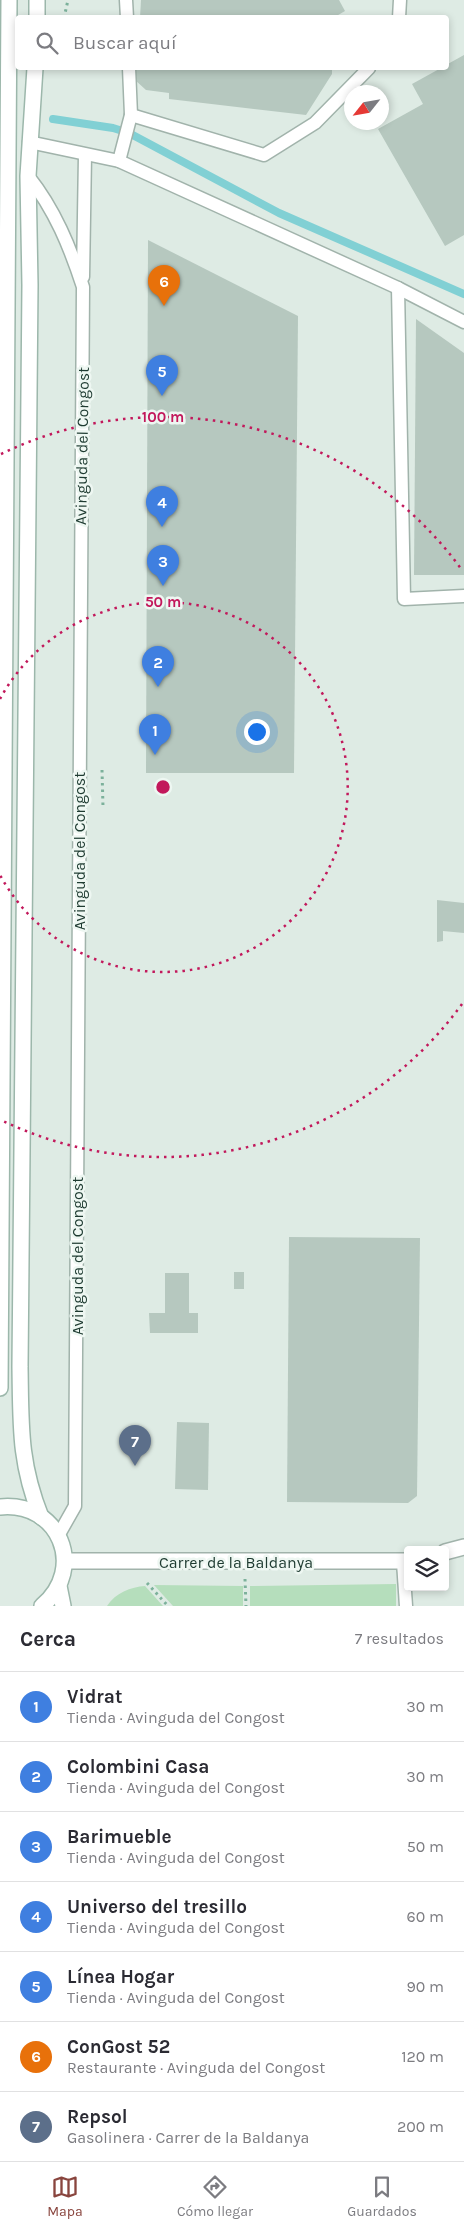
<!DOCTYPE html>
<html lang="es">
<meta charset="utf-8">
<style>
:root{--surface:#fff;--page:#f7f7f7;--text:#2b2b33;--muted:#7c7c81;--line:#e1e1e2;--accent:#89453e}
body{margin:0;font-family:Karla,sans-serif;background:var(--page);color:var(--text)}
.controls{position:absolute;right:15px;bottom:15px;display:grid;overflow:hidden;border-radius:5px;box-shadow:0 2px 8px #0003}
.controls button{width:45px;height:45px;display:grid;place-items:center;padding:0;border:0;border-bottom:1px solid var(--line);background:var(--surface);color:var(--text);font:25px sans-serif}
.compass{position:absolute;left:344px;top:85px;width:45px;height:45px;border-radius:50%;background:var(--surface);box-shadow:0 2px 8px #0003;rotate:239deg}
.you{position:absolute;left:256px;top:731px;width:18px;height:18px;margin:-12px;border:4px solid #fff;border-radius:50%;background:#1a73e8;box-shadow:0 0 0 8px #1a73e833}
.badge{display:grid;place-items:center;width:32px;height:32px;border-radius:50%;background:var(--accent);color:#fff;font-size:16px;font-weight:700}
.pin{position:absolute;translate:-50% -41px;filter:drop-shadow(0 1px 2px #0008)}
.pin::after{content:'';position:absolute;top:26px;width:18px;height:15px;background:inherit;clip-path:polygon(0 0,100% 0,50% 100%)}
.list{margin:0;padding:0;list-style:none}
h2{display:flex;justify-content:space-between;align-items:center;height:65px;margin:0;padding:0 20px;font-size:21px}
h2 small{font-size:16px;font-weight:400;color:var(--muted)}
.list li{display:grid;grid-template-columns:32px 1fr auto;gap:15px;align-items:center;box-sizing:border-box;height:70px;padding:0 20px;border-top:1px solid var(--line)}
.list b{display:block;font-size:19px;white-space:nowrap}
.list p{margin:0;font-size:16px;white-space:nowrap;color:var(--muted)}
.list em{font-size:16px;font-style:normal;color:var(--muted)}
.icon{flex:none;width:28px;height:28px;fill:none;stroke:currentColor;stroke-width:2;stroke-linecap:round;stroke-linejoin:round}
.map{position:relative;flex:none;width:464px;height:1606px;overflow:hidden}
.search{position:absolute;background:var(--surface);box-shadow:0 2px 8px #0003;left:15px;right:15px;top:15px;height:55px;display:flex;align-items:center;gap:12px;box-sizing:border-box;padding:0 18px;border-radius:5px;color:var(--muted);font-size:19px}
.sheet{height:555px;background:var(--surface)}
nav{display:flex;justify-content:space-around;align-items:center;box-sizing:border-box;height:70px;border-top:1px solid var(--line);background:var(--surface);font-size:14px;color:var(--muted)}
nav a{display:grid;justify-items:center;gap:2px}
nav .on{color:var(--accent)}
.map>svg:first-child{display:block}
</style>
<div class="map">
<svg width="464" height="1606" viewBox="0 0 464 1606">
<rect width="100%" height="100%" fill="#deebe4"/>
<g fill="#b5debc">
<polygon points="396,1584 396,1606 250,1606 250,1586"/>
<polygon points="154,1585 243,1586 243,1606 173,1606"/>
<path d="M145,1586L163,1606H107C115,1593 131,1587 145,1586Z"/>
</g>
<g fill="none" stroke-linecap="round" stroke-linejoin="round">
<polyline stroke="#81d0d4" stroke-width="8" points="53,119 113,128 129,133 279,213 464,294"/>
</g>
<g fill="#b6c8bf">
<polygon points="141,0 339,0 345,11 333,18 140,18"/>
<polygon points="464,55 464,235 445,246 378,129 423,104 412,84 441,68 446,68 446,65"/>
<polygon points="136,68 332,68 332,74 306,115 169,99 169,93 146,90 135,80"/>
<polygon points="148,240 298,316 294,773 146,773"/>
<polygon points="416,319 464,353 464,575 414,575"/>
<polygon points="437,900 464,903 464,933 443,931 443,941 437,942"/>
<polygon points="289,1237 420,1238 417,1496 408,1503 287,1502"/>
<rect x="234" y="1272" width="10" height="17"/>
<polygon points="165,1273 189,1273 189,1313 198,1313 198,1333 150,1333 149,1313 165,1313"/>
<polygon points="177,1422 209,1423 208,1490 175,1489"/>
</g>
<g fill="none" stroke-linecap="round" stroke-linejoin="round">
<defs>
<g id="service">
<polyline points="126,0 127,18"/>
<polyline points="399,18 400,0"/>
<polyline points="131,115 264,155 315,123 369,68"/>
<polyline points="29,142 119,161 398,288 464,322"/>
<polyline points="119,161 131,115 129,68"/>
<path d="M28,176C55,210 70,247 83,287L75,1506L58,1536"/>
<polyline points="83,277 85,155"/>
<polyline points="398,288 404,599 464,596"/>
<polyline points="403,1562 406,1606"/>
</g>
<g id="minor">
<polyline points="445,1552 464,1547"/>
<polyline points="65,1561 408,1561"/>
</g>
<g id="secondary">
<polyline points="37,18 37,0"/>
<path d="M35,68L28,176L30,285L20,1367C21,1425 19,1462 41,1517"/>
<polyline points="0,1388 9,0"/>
<path d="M0,1507C59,1501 87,1568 42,1606"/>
<polyline points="59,1586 63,1606"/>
</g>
</defs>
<use href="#service" stroke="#a1b3ab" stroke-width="15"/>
<use href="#minor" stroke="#a1b3ab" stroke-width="18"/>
<use href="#secondary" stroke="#9cb7ab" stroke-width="18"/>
<g stroke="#7cb19b" stroke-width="3" stroke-dasharray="2.5 4" stroke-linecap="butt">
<polyline points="64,18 68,0"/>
<polyline points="102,770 103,807"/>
<polyline points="245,1579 246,1606"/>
<polyline points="147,1583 168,1606"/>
</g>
<use href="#service" stroke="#fff" stroke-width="12"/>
<use href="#minor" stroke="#fff" stroke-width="15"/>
<use href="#secondary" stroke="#fff" stroke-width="15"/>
</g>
<g fill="none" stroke="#c2185b" stroke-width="2.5" stroke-dasharray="2.5 5">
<path d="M0 699A185 185 0 1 1 0 875"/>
<path d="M462 1004A370 370 0 0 1 1 1120M1 454A370 370 0 0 1 462 570"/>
</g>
<g text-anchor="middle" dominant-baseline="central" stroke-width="5" stroke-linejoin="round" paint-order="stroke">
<g font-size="16" fill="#1e3b31" stroke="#eef7f2">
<text transform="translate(82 446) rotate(-89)">Avinguda del Congost</text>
<text transform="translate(79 851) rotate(-90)">Avinguda del Congost</text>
<text transform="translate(77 1256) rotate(-90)">Avinguda del Congost</text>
<text x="236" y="1562">Carrer de la Baldanya</text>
</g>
</g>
<circle cx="163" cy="787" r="8" fill="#c2185b" stroke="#eef7f2" stroke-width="2.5"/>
<g font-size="15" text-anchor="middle" font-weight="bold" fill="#c2185b" stroke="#eef7f2" stroke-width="5" stroke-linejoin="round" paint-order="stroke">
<text x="163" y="422">100 m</text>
<text x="163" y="607">50 m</text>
</g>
</svg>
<div class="controls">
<button><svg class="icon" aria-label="layers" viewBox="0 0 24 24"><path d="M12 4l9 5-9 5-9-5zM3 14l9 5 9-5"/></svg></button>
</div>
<svg class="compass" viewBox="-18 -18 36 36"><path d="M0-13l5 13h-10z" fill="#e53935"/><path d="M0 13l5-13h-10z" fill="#7c7c81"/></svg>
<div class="you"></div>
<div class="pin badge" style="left:155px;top:755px;background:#3f7fe0">1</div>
<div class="pin badge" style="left:158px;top:687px;background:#3f7fe0">2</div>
<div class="pin badge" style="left:163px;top:586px;background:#3f7fe0">3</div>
<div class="pin badge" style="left:162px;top:527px;background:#3f7fe0">4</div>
<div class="pin badge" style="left:162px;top:396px;background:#3f7fe0">5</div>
<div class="pin badge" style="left:164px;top:306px;background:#e8710a">6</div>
<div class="pin badge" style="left:135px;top:1466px;background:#5c6f8a">7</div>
<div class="search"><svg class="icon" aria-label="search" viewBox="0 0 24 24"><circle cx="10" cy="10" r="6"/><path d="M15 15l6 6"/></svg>Buscar aquí</div>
</div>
<section class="sheet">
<h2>Cerca<small>7 resultados</small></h2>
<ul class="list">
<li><span class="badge" style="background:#3f7fe0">1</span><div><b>Vidrat</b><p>Tienda · Avinguda del Congost</p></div><em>30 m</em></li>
<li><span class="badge" style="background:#3f7fe0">2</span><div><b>Colombini Casa</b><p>Tienda · Avinguda del Congost</p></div><em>30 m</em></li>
<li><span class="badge" style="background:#3f7fe0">3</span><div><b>Barimueble</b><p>Tienda · Avinguda del Congost</p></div><em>50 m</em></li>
<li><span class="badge" style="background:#3f7fe0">4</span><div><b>Universo del tresillo</b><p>Tienda · Avinguda del Congost</p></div><em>60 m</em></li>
<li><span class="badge" style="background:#3f7fe0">5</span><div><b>Línea Hogar</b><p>Tienda · Avinguda del Congost</p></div><em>90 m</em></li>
<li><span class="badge" style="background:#e8710a">6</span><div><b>ConGost 52</b><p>Restaurante · Avinguda del Congost</p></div><em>120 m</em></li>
<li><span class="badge" style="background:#5c6f8a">7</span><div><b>Repsol</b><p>Gasolinera · Carrer de la Baldanya</p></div><em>200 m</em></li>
</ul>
</section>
<nav>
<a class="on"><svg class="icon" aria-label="map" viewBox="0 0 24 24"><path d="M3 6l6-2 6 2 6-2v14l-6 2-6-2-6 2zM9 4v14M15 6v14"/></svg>Mapa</a>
<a><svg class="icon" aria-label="directions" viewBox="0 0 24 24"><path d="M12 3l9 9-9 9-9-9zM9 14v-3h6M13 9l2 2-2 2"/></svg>Cómo llegar</a>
<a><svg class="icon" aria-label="saved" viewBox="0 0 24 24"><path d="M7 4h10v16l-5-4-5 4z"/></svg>Guardados</a>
</nav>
